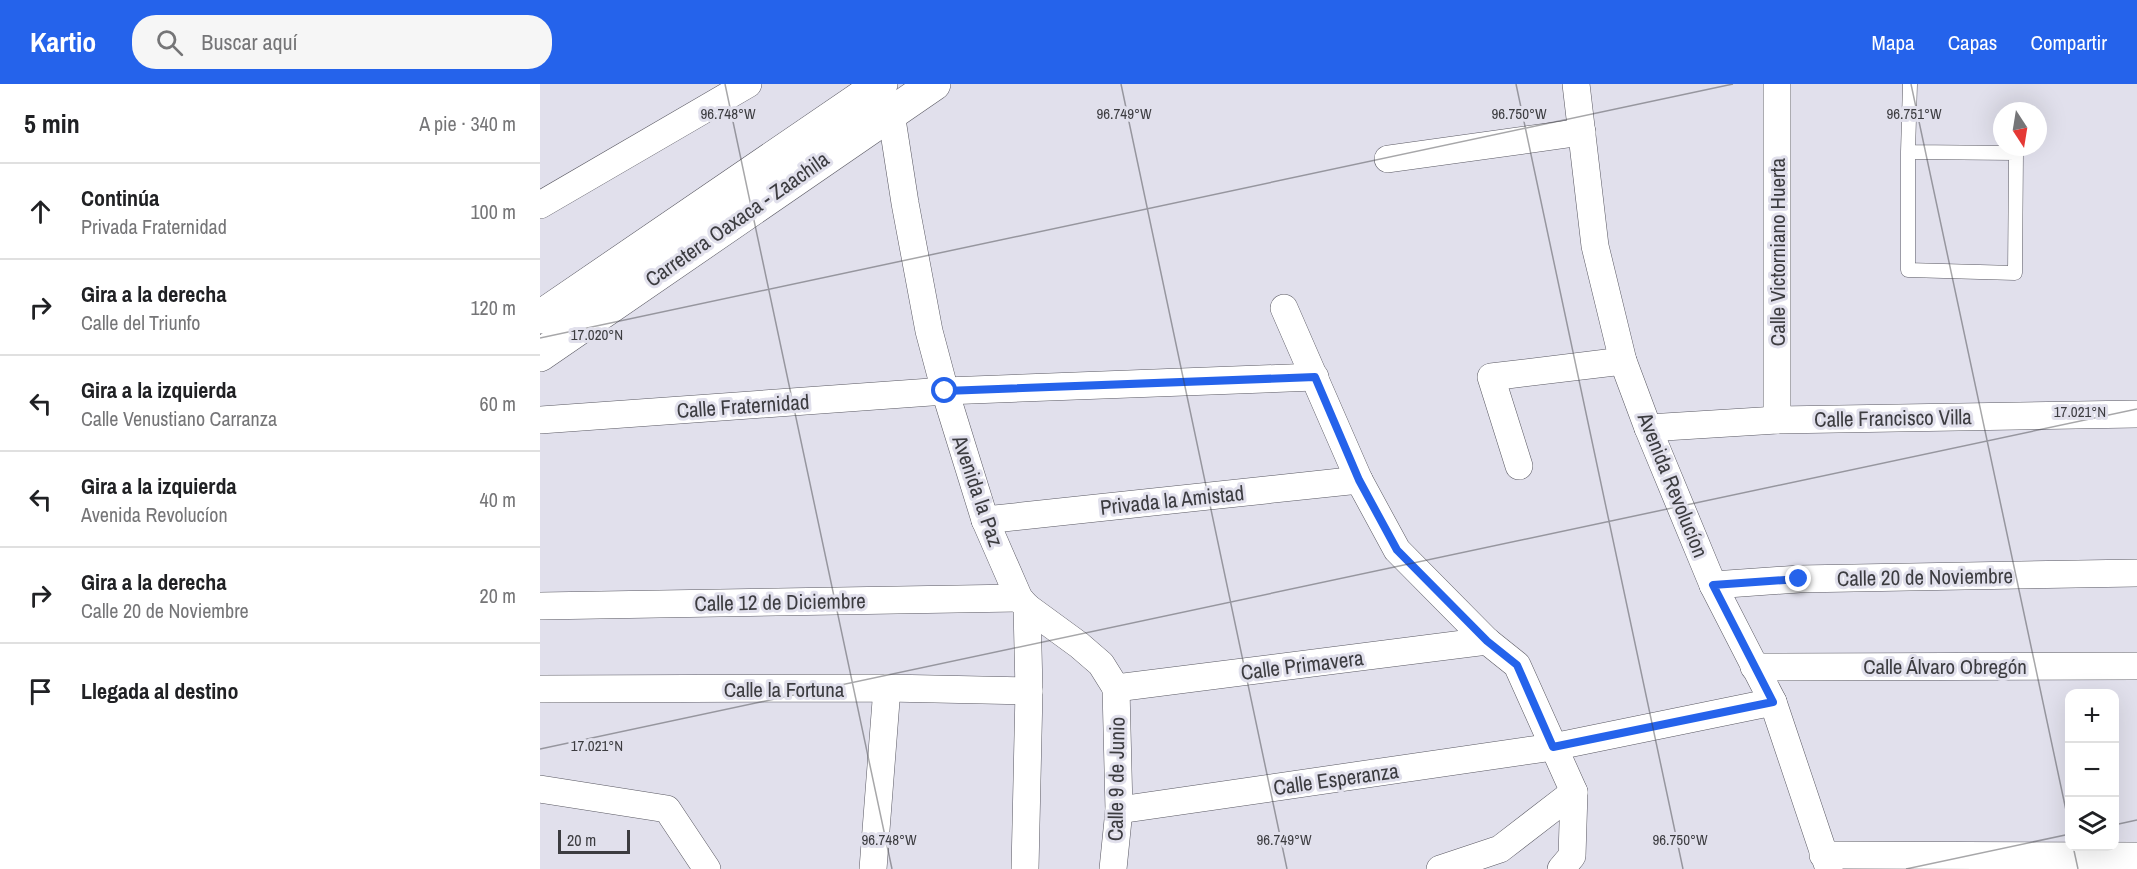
<!DOCTYPE html>
<html lang="es">
<meta charset="utf-8">
<style>
:root{--surface:#fff;--page:#f6f6f6;--text:#202124;--muted:#757577;--line:#e0e0e0;--accent:#2563eb}
body{margin:0;font-family:"Archivo Narrow",sans-serif;background:var(--page);color:var(--text)}
.controls{position:absolute;right:18px;bottom:18px;display:grid;overflow:hidden;border-radius:12px;box-shadow:0 6px 24px #0002}
.controls button{width:54px;height:54px;display:grid;place-items:center;padding:0;border:0;border-bottom:2px solid var(--line);background:var(--surface);color:var(--text);font:30px sans-serif}
.compass{position:absolute;left:1453px;top:18px;width:54px;height:54px;border-radius:50%;background:var(--surface);box-shadow:0 6px 24px #0002;rotate:168deg}
.scale{position:absolute;left:18px;bottom:15px;width:72px;box-sizing:border-box;padding-left:6px;border:3px solid #3c3c40;border-top:0;font-size:16px;line-height:21px;white-space:nowrap;color:#3c3c40;-webkit-text-stroke:4px #e1e0ec;paint-order:stroke}
.stop{position:absolute;width:18px;height:18px;margin:-14px;border:4px solid #2563eb;border-radius:50%;background:#fff}
.stop.end{background:#2563eb;border-color:#fff;box-shadow:0 2px 6px #0008}
.list{margin:0;padding:0;list-style:none}
h2{display:flex;justify-content:space-between;align-items:center;height:78px;margin:0;padding:0 24px;font-size:26px}
h2 small{font-size:20px;font-weight:400;color:var(--muted)}
.list li{display:grid;grid-template-columns:39px 1fr auto;gap:18px;align-items:center;box-sizing:border-box;height:96px;padding:0 24px;border-top:2px solid var(--line)}
.list b{display:block;font-size:22px;white-space:nowrap}
.list p{margin:0;font-size:20px;white-space:nowrap;color:var(--muted)}
.list em{font-size:20px;font-style:normal;color:var(--muted)}
.icon{flex:none;width:33px;height:33px;fill:none;stroke:currentColor;stroke-width:2;stroke-linecap:round;stroke-linejoin:round}
.map{position:relative;flex:none;width:1597px;height:785px;overflow:hidden}
header{display:flex;align-items:center;gap:36px;box-sizing:border-box;height:84px;padding:0 30px;background:var(--accent);color:#fff}
header strong{font-size:28px}
nav{display:flex;gap:33px;margin-inline-start:auto;font-size:21px}
.search{width:420px;height:54px;background:var(--page);display:flex;align-items:center;gap:15px;box-sizing:border-box;padding:0 21px;border-radius:24px;color:var(--muted);font-size:22px}
main{display:flex}
aside{flex:1;background:var(--surface)}
.map>svg:first-child{display:block}
</style>
<header>
<strong>Kartio</strong>
<div class="search"><svg class="icon" aria-label="search" viewBox="0 0 24 24"><circle cx="10" cy="10" r="6"/><path d="M15 15l6 6"/></svg>Buscar aquí</div>
<nav><a>Mapa</a><a>Capas</a><a>Compartir</a></nav>
</header>
<main>
<aside>
<h2>5 min<small>A pie · 340 m</small></h2>
<ul class="list">
<li><svg class="icon" aria-label="ahead" viewBox="0 0 24 24"><path d="M12 20V5M6 11l6-6 6 6"/></svg><div><b>Continúa</b><p>Privada Fraternidad</p></div><em>100 m</em></li>
<li><svg class="icon" aria-label="right" viewBox="0 0 24 24"><path d="M7 20v-9h11M14 6l5 5-5 5"/></svg><div><b>Gira a la derecha</b><p>Calle del Triunfo</p></div><em>120 m</em></li>
<li><svg class="icon" aria-label="left" viewBox="0 0 24 24"><path d="M17 20v-9H6M10 6l-5 5 5 5"/></svg><div><b>Gira a la izquierda</b><p>Calle Venustiano Carranza</p></div><em>60 m</em></li>
<li><svg class="icon" aria-label="left" viewBox="0 0 24 24"><path d="M17 20v-9H6M10 6l-5 5 5 5"/></svg><div><b>Gira a la izquierda</b><p>Avenida Revolucíon</p></div><em>40 m</em></li>
<li><svg class="icon" aria-label="right" viewBox="0 0 24 24"><path d="M7 20v-9h11M14 6l5 5-5 5"/></svg><div><b>Gira a la derecha</b><p>Calle 20 de Noviembre</p></div><em>20 m</em></li>
<li><svg class="icon" aria-label="arrive" viewBox="0 0 24 24"><path d="M6 21V4h12l-3 4 3 4H6"/></svg><div><b>Llegada al destino</b></div></li>
</ul>
</aside>
<div class="map">
<svg width="1597" height="785" viewBox="0 0 1597 785">
<rect width="100%" height="100%" fill="#e1e0ec"/>
<g fill="none" stroke-linecap="round" stroke-linejoin="round">
<defs>
<polyline id="lane" points="1368,68 1476,69 1475,189 1368,186 1368,68 1370,0"/>
<g id="street">
<polyline points="1036,0 1055,162 1083,277 1108,344 1173,501 1233,618 1289,785"/>
<polyline points="1237,0 1237,336"/>
<polyline points="351,29 365,119 389,247 405,307 445,436 479,514 487,523 489,607 485,785"/>
<polyline points="848,75 1042,48"/>
<polyline points="0,121 208,0"/>
<polyline points="744,224 819,396 857,466 947,557 977,581 1034,708 1032,772 1021,785"/>
<polyline points="0,336 405,307 775,293"/>
<polyline points="1108,344 1237,336 1597,330"/>
<polyline points="979,382 951,293 1083,277"/>
<polyline points="445,436 819,396"/>
<polyline points="1173,501 1259,495 1597,489"/>
<polyline points="0,522 479,514"/>
<polyline points="487,523 539,561 561,580 576,604"/>
<polyline points="1214,583 1597,582"/>
<polyline points="576,604 947,557"/>
<polyline points="0,605 347,604 489,607"/>
<polyline points="0,705 127,725 167,785"/>
<polyline points="579,726 1013,663 1233,618"/>
<polyline points="1283,771 1597,772"/>
<polyline points="333,785 347,604"/>
<polyline points="573,785 579,726 576,604"/>
<polyline points="900,785 960,765 1034,708"/>
</g>
<g id="secondary">
<polyline points="0,233 341,0"/>
<polyline points="0,271 394,0"/>
</g>
</defs>
<use href="#lane" stroke="#595862" stroke-width="15"/>
<use href="#street" stroke="#595862" stroke-width="28"/>
<use href="#secondary" stroke="#595862" stroke-width="34"/>
<use href="#lane" stroke="#fff" stroke-width="14"/>
<use href="#street" stroke="#fff" stroke-width="27"/>
<use href="#secondary" stroke="#fff" stroke-width="33"/>
</g>
<g fill="none" stroke-linecap="round" stroke-linejoin="round">
<polyline stroke="#2563eb" stroke-width="8" points="405,307 775,293 819,396 857,466 947,557 977,581 1013,663 1233,618 1173,501 1259,495"/>
</g>
<path fill="none" stroke="#3c3c40" stroke-width="1.5" stroke-opacity="0.45" d="M185,0L352,785M581,0L747,785M976,0L1143,785M1371,0L1530,745M0,254L1193,0M0,665L1597,325M1574,741L1597,736M1533,762L1538,785M1366,785L1530,750"/>
<g text-anchor="middle" dominant-baseline="central" stroke-width="6" stroke-linejoin="round" paint-order="stroke">
<g font-size="21" fill="#3c3c40" stroke="#e1e0ec">
<text transform="translate(197 135) rotate(-35)">Carretera Oaxaca - Zaachila</text>
<text transform="translate(1237 168) rotate(-90)">Calle Victorniano Huerta</text>
<text transform="translate(203 322) rotate(-4)">Calle Fraternidad</text>
<text transform="translate(1353 334) rotate(-1)">Calle Francisco Villa</text>
<text transform="translate(1133 401) rotate(68)">Avenida Revolucíon</text>
<text transform="translate(438 407) rotate(71)">Avenida la Paz</text>
<text transform="translate(632 416) rotate(-6)">Privada la Amistad</text>
<text transform="translate(1385 493) rotate(-1)">Calle 20 de Noviembre</text>
<text transform="translate(240 518) rotate(-1)">Calle 12 de Diciembre</text>
<text transform="translate(762 581) rotate(-7)">Calle Primavera</text>
<text x="1405" y="582">Calle Álvaro Obregón</text>
<text x="244" y="605">Calle la Fortuna</text>
<text transform="translate(576 695) rotate(-89)">Calle 9 de Junio</text>
<text transform="translate(796 695) rotate(-8)">Calle Esperanza</text>
</g>
</g>
<g font-size="15" text-anchor="middle" fill="#3c3c40" stroke="#e1e0ec" stroke-width="6" stroke-linejoin="round" paint-order="stroke">
<text x="188" y="35">96.748°W</text>
<text x="584" y="35">96.749°W</text>
<text x="979" y="35">96.750°W</text>
<text x="1374" y="35">96.751°W</text>
<text x="57" y="256">17.020°N</text>
<text x="1540" y="333">17.021°N</text>
<text x="57" y="667">17.021°N</text>
<text x="349" y="761">96.748°W</text>
<text x="744" y="761">96.749°W</text>
<text x="1140" y="761">96.750°W</text>
</g>
</svg>
<div class="controls">
<button>+</button>
<button>−</button>
<button><svg class="icon" aria-label="layers" viewBox="0 0 24 24"><path d="M12 4l9 5-9 5-9-5zM3 14l9 5 9-5"/></svg></button>
</div>
<svg class="compass" viewBox="-18 -18 36 36"><path d="M0-13l5 13h-10z" fill="#e53935"/><path d="M0 13l5-13h-10z" fill="#757577"/></svg>
<div class="scale">20 m</div>
<div class="stop" style="left:405px;top:307px"></div>
<div class="stop end" style="left:1259px;top:495px"></div>
</div>
</main>
